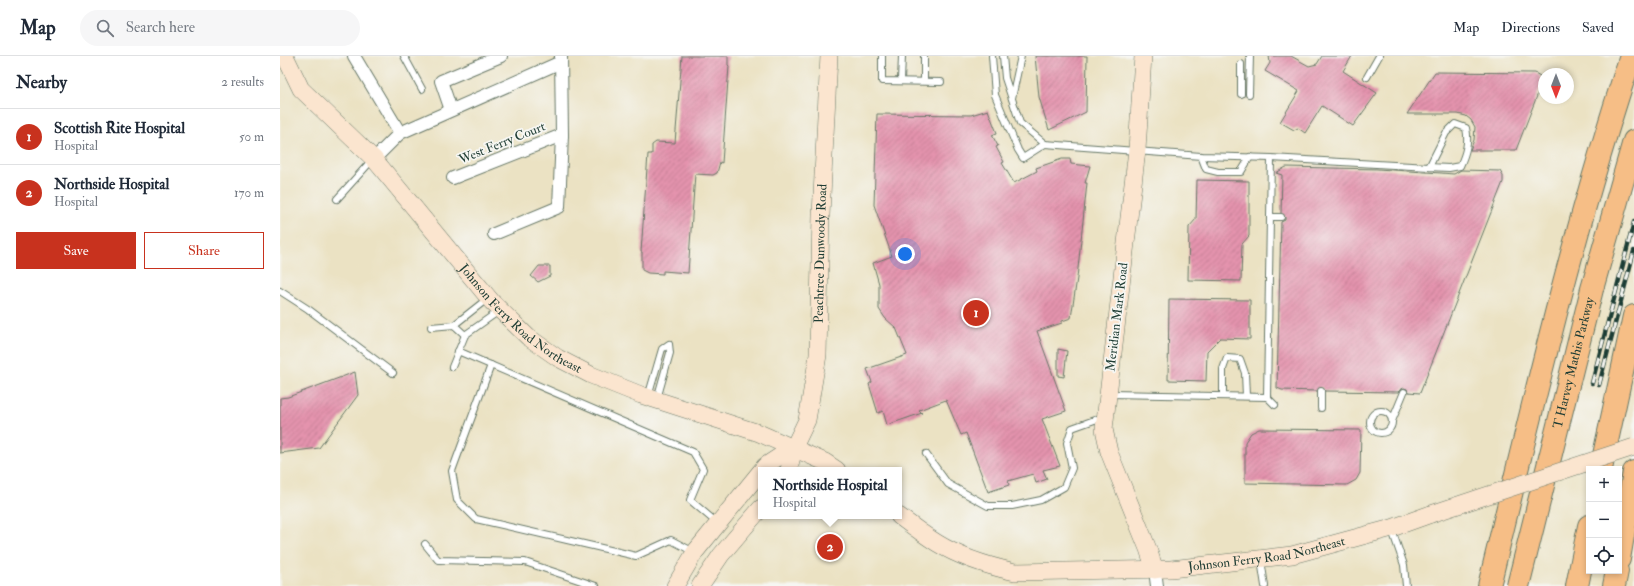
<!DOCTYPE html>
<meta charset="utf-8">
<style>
:root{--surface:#fff;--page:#f6f6f7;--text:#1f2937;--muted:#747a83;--line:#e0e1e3;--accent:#c8321e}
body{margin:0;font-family:"IM FELL Double Pica",serif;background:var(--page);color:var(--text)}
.controls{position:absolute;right:12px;bottom:12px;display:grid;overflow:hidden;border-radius:0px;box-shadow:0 2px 6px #0003}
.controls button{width:36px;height:36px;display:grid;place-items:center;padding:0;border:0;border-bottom:1px solid var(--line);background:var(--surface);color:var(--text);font:20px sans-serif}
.compass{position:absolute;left:1258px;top:12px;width:36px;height:36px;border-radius:50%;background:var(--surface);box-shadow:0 2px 6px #0003;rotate:180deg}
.you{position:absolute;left:625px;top:198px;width:14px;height:14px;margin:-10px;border:3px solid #fff;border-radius:50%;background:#1a73e8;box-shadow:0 0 0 6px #1a73e833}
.badge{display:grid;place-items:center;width:26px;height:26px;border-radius:50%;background:var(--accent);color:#fff;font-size:13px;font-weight:700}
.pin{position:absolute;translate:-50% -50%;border:2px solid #fff;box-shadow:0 1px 4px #0006}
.popup{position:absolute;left:478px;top:411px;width:144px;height:52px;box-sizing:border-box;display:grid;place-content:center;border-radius:0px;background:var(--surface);filter:drop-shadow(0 1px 3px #0005);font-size:13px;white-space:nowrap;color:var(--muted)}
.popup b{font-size:15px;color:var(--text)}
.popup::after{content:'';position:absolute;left:50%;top:100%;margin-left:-8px;border:8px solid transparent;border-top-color:var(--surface)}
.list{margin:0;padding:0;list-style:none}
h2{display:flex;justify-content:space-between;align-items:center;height:52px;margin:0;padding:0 16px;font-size:17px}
h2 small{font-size:13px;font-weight:400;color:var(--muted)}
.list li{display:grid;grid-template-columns:26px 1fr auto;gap:12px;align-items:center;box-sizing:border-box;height:56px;padding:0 16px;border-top:1px solid var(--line)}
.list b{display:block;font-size:15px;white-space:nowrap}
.list p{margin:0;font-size:13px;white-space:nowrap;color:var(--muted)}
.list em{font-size:13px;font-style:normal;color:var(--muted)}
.actions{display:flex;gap:8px;padding:12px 16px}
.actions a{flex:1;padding:9px 0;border:1px solid var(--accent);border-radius:0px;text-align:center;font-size:14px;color:var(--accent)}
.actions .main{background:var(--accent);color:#fff}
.icon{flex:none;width:22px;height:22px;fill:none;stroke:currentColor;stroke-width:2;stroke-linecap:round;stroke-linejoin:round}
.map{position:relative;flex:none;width:1354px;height:530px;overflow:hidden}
header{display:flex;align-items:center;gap:24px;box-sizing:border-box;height:56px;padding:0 20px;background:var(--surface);border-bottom:1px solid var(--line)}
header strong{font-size:19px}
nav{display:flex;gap:22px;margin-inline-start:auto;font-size:14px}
.search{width:280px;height:36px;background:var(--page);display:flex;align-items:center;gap:10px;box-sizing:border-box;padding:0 14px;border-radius:22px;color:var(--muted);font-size:15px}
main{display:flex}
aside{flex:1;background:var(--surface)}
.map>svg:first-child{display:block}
</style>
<header>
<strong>Map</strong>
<div class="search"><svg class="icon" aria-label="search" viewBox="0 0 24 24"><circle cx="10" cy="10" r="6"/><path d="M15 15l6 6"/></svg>Search here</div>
<nav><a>Map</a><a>Directions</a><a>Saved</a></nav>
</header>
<main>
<aside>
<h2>Nearby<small>2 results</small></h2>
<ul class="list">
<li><span class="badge">1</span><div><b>Scottish Rite Hospital</b><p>Hospital</p></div><em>50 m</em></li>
<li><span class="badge">2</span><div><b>Northside Hospital</b><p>Hospital</p></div><em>170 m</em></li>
</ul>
<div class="actions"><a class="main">Save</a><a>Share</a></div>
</aside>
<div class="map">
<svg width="1354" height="530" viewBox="0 0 1354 530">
<defs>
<pattern id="building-hatch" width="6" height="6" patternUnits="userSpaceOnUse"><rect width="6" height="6" fill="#e493ad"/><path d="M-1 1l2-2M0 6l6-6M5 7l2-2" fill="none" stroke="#b8798e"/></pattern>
</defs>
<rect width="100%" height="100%" fill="#f6f6f2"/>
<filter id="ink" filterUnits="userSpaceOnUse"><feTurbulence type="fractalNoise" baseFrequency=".025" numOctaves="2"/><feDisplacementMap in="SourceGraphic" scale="8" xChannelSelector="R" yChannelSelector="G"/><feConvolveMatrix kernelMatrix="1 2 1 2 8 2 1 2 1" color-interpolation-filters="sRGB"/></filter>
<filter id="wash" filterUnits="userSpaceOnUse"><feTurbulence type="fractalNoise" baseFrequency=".012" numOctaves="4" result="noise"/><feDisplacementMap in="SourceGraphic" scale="16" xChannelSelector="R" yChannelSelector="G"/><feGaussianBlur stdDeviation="0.9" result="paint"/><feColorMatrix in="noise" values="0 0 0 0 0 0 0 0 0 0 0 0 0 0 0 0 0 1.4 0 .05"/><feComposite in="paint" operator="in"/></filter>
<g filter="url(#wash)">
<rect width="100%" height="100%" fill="#ebe2c3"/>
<g id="blocks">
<g fill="url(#building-hatch)">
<polygon points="402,0 448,0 448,9 449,10 442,107 440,106 437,117 433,119 415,118 408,217 383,215 383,218 368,217 362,214 362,196 361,196 368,98 372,98 372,89 376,86 395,87"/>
<polygon points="755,0 807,0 806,56 769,74 759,41"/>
<polygon points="989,0 1011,0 1029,10 1037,8 1042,0 1072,0 1063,15 1097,37 1073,70 1042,50 1025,77 1018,72 1014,74 1000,66 1019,35 985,15 990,7"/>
<polygon points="1155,16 1255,17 1260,20 1262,27 1236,94 1190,94 1194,84 1195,71 1191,64 1186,60 1178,58 1127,58"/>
<polygon points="708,54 717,77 712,79 718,90 716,91 724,106 722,107 734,127 757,115 756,112 782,103 790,103 791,108 810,110 805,127 807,127 797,222 791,262 782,265 782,267 757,275 786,355 762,363 780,410 763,414 767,423 756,427 753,418 728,425 729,429 708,436 686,377 681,379 666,344 639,354 642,357 607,369 603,355 598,357 589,328 592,326 587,313 627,299 616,272 605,262 599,253 599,228 593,207 612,200 594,149 597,58 691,59"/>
<polygon points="1006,111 1097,113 1161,117 1174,118 1181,114 1220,115 1223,120 1223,126 1140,337 1128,336 1127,333 1124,332 1119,336 1045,335 1041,331 1037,335 1002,334 997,332 1001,166 1005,164 1005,161 1001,157 1002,119 996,117"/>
<polygon points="917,124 969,125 969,180 962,188 961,225 908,224 909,171 916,163"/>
<polygon points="259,210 270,210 270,220 258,226 251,220"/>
<polygon points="889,243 970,244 970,283 940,282 927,295 926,325 888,324"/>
<polygon points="778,293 787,295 784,321 778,320"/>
<polygon points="75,316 78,339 39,392 0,397 0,342 8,341"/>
<polygon points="979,373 1081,374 1080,417 1076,424 1067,429 965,427 965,386 971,377"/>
</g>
</g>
</g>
<g filter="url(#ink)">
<use href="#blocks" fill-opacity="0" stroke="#676" stroke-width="1"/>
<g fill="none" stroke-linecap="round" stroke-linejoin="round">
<defs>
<g id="lane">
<polyline points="124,0 142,33"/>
<polyline points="602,0 602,25 661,26"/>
<polyline points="712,0 715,39 738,94 743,102 765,88"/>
<path d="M723,0L725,22L740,67L765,88L921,100L991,102L1149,111L1169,112L1180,110C1186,97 1189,86 1186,72L1175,68L1166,77L1149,111"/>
<polyline points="961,8 961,38"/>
<polyline points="1087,21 1099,0"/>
<polyline points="621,25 622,0"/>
<polyline points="644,25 644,0"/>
<polyline points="969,38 970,0"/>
<polyline points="732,42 741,0"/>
<polyline points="921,100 926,113 938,116 961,116 970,101"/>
<polyline points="57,143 92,104"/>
<polyline points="990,161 1001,161"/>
<polyline points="0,235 28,253 113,317"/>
<polyline points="174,269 185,279"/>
<polyline points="151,271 174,269 207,243"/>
<polyline points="178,295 413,396 423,413 410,444 437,467"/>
<polyline points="211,309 172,415 177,444 196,463 356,500 391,484 414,496"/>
<polyline points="172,311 185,279 219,255"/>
<polyline points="830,338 987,341 995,349"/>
<polyline points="943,340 943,313 947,302 960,303 965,317 966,340"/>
<polyline points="368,341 382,293 389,288 390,297 377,343"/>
<polyline points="987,341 991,102"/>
<polyline points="1041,352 1041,335"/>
<circle cx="1101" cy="366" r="11"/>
<polyline points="1112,365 1124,336"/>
<polyline points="646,398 668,428 708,450 732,450 761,444 784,431 792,412 787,387 792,372 823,361"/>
<polyline points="1112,474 1124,509 1126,530"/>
<polyline points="145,488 158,504 245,506 316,530"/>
<polyline points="981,504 985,530"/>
</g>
<g id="street">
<polyline points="74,0 120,77"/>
<polyline points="171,54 161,25 221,0"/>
<polyline points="94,103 120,77 281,6"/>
<polyline points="173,122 282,79"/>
<polyline points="214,178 279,151 282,79 281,0"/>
<polyline points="875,514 877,530"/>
</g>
<g id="secondary">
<path id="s1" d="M5,0L21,33L94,103L212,246L248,281L278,302L311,319L361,339L479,377L545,406L557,414"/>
<polyline points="863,0 857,94 824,373 829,396 868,493 875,514"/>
<polyline points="482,414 485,410 514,391"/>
<path id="s2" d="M509,414L514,391L527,364L538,299L541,159L549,0"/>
<path id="s3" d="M619,460C631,469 644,479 657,487C681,502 708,510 735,516L891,513L1012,499L1112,472L1151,458"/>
<polyline points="395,530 415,496 481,415"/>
<polyline points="420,530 441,499 481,452"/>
</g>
<g id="highway">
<polyline points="1321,413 1354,260"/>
<polyline points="1339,503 1354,416"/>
<path d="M1209,530C1252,352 1293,174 1351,0"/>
<path id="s4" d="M1238,530L1312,233L1354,85"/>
<polyline points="1297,530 1309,470"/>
<polyline points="1334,530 1337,515"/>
</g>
</defs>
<use href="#lane" stroke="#676" stroke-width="8"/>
<use href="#street" stroke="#676" stroke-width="14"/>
<use href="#secondary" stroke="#676" stroke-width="18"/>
<use href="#highway" stroke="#676" stroke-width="24"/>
<use href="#lane" stroke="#fff" stroke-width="6"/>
<use href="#street" stroke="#fff" stroke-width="12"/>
<use href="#secondary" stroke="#fbe5cf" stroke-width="17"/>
<use href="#highway" stroke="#f6be86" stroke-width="22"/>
<defs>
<g id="rail">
<polyline points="1312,327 1354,166"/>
<polyline points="1319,329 1354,195"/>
</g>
</defs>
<use href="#rail" stroke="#1f3d34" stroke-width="4.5"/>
<use href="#rail" stroke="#f6f6f2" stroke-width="3" stroke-dasharray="9" stroke-linecap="butt"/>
<defs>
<polyline id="secondary-bridge" points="1151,458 1354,391"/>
</defs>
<use href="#secondary-bridge" stroke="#676" stroke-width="18" stroke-linecap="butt"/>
<use href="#secondary-bridge" stroke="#fbe5cf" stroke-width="17"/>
</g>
</g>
<g text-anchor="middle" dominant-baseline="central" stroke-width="3.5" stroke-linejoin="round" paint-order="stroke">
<g font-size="13" fill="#1f3d34" stroke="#f6f6f2">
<text transform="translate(222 87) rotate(-22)">West Ferry Court</text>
<text stroke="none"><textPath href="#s2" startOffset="221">Peachtree Dunwoody Road</textPath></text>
<text stroke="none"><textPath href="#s1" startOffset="356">Johnson Ferry Road Northeast</textPath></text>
<text transform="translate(837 261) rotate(-83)">Meridian Mark Road</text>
<text stroke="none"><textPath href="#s4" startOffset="230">T Harvey Mathis Parkway</textPath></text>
<text stroke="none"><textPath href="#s3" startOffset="383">Johnson Ferry Road Northeast</textPath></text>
</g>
</g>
</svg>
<div class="controls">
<button>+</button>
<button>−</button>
<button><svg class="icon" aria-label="locate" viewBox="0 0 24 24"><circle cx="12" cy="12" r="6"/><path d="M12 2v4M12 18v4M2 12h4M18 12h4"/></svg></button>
</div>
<svg class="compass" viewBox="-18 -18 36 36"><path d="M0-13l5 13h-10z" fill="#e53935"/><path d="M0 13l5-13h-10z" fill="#747a83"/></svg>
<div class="you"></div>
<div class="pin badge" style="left:696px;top:257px">1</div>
<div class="pin badge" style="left:550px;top:491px">2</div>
<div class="popup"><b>Northside Hospital</b>Hospital</div>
</div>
</main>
